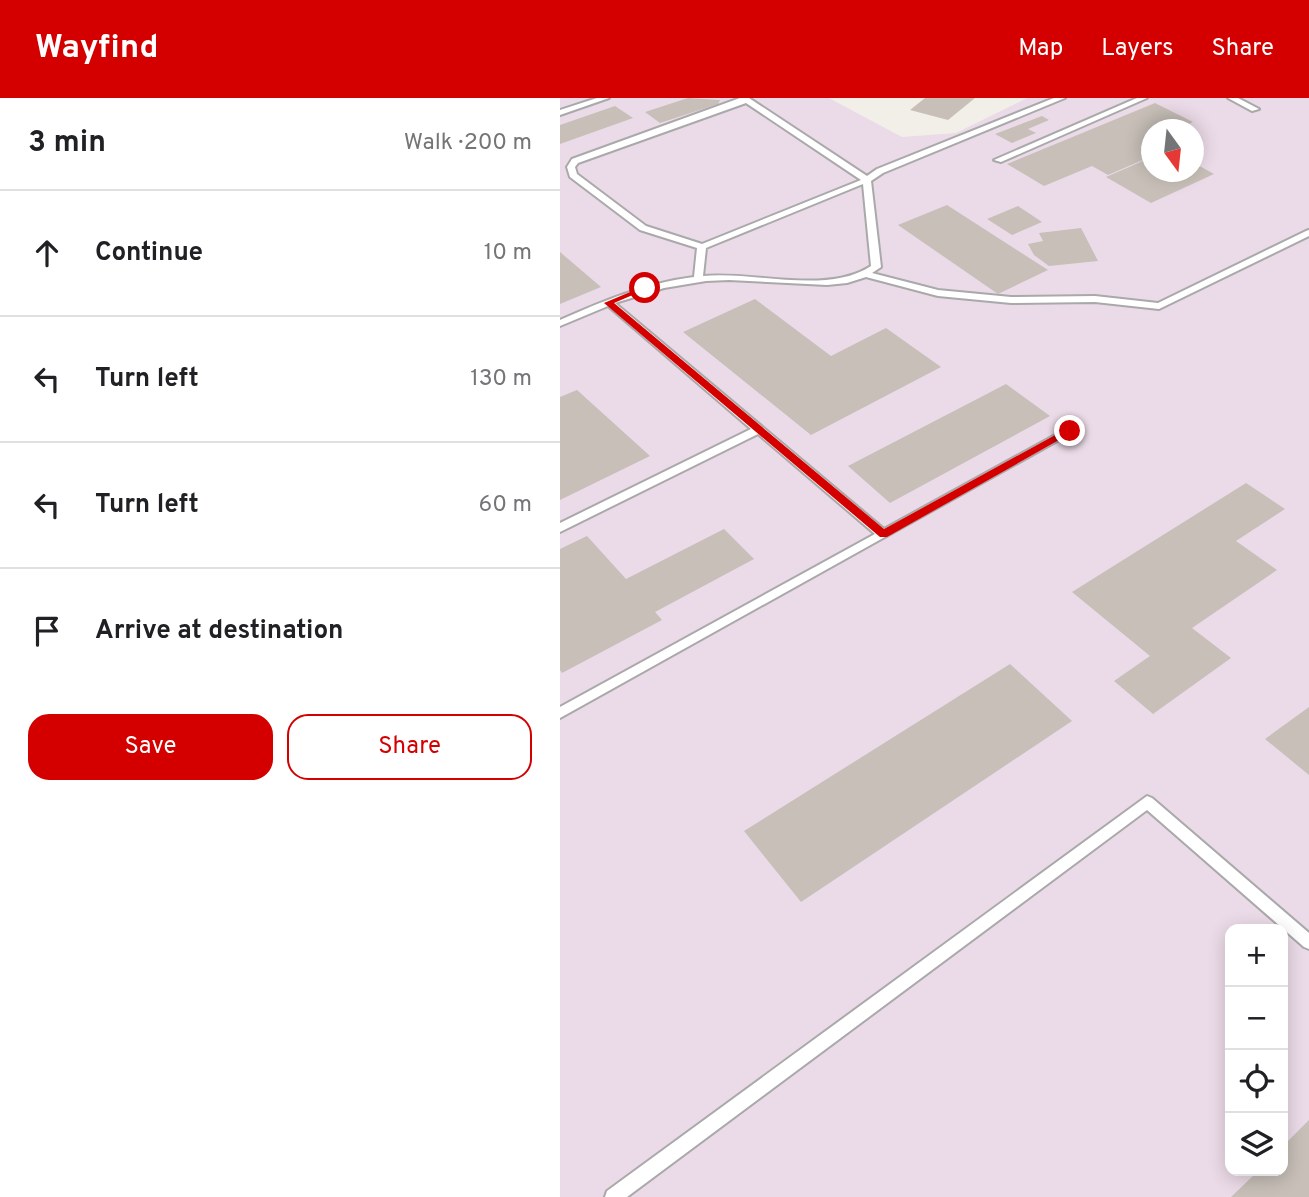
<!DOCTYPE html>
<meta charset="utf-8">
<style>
:root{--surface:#fff;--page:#f6f6f6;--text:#202124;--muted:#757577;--line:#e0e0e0;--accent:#d40000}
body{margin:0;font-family:Overpass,sans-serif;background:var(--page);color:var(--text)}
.controls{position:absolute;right:21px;bottom:21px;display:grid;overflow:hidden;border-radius:14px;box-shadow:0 4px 18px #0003}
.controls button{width:63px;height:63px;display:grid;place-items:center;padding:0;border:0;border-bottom:2px solid var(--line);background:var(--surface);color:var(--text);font:35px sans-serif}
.compass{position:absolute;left:581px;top:21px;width:63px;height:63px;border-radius:50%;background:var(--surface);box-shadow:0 4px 18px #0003;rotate:165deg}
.stop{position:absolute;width:21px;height:21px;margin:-16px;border:5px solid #d40000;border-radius:50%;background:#fff}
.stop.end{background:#d40000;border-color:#fff;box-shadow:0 2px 7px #0008}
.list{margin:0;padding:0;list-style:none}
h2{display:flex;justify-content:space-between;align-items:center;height:91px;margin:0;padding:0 28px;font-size:30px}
h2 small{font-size:23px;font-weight:400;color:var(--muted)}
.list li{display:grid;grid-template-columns:46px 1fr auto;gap:21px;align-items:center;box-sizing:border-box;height:126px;padding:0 28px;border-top:2px solid var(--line)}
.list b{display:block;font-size:26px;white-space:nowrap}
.list em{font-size:23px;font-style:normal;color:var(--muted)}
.actions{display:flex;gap:14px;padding:21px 28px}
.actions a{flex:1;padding:16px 0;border:2px solid var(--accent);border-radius:21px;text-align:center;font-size:24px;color:var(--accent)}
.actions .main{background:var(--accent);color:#fff}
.icon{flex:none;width:38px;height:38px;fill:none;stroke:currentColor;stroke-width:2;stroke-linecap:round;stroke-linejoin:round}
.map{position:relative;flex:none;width:749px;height:1099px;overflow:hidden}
header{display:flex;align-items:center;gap:42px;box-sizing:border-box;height:98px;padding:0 35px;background:var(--accent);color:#fff}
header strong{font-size:33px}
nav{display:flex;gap:38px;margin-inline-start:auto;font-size:24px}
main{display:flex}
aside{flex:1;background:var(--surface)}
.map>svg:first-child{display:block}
</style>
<header>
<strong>Wayfind</strong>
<nav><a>Map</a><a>Layers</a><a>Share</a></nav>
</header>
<main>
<aside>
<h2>3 min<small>Walk · 200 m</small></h2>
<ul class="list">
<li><svg class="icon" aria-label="ahead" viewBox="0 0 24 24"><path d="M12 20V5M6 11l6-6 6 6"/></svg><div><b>Continue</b></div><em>10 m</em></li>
<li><svg class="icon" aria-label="left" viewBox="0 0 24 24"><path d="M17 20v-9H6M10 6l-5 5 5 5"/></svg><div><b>Turn left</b></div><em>130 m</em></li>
<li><svg class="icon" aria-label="left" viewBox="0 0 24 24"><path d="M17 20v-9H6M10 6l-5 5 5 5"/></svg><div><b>Turn left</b></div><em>60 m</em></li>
<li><svg class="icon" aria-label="arrive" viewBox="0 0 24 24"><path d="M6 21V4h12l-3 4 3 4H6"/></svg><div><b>Arrive at destination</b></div></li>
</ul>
<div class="actions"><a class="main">Save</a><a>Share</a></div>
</aside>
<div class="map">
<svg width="749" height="1099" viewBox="0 0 749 1099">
<rect width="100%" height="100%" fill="#f2efe9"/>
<path fill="#ebdbe8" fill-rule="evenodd" d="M0,0H269L342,39L396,35L467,0H749V1099H0ZM592,32H634V74H592ZM670,831H723V1073H670Z"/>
<g fill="#c7bfb8">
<polygon points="128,0 160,2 158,6 100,25 85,14"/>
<polygon points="365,0 415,0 388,22 350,12"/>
<polygon points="595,5 633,24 616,32 592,32 592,58 548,77 532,68 484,88 447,66"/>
<polygon points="55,8 73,20 0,46 0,27"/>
<polygon points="482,18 489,22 468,31 476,35 452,45 435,36"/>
<polygon points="592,59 592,74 634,74 634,65 654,76 591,105 546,79"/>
<polygon points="387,107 488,172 438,196 338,127"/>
<polygon points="458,108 482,124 452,137 427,121"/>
<polygon points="521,130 538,163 489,168 474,157 468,146 483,143 479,135"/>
<polygon points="0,154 41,189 0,206"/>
<polygon points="195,201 271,258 326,230 381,269 251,337 123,234"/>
<polygon points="446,286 490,318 330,405 288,368"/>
<polygon points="17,292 90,358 0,402 0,299"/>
<polygon points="686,385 725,411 676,443 717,472 632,530 671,560 593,616 554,583 590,558 512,494"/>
<polygon points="164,431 194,461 95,514 102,522 2,575 0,572 0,451 27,438 66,481"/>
<polygon points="450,566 512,623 241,804 184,733"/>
<polygon points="749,609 749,677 705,641"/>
<polygon points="749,1022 749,1099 671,1099 698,1073 723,1073 723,1048"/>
</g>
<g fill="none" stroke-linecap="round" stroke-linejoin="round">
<defs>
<g id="service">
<polygon points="37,0 49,0 0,17 0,12"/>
<path d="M180,0H189L307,78L317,71L494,0H505L323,75L311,83L321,169L312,175L378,192L451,199L535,198L598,205L746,133L749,132V138L599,211L535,204L451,205L378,198L306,179L287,185L267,187L169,182L146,183L104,190L55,205L324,431L506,331L510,330L515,333L0,620V609L315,436L198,336L0,434V425L191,331L48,208L0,228V222C43,203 86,185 134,179L137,150L80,132L10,79L7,69L12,61ZM186,5L301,82L142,146L86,128L17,76L15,69L18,65ZM303,86L311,168C267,197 195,173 143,178L146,150Z"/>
<polygon points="577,0 587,0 441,64 434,62"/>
<polygon points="668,0 678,0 699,11 692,13"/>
<polygon points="587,698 592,700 749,835 749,851 744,849 587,712 67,1099 45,1099 47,1093"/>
</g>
</defs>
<use href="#service" stroke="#a9a9a9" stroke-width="4"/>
<use href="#service" fill="#fff" fill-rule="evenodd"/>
</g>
<polygon fill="#d40000" points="82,189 89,190 54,205 324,431 506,331 515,333 327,439 320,439 44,205"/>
</svg>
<div class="controls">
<button>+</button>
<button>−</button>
<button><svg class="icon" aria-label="locate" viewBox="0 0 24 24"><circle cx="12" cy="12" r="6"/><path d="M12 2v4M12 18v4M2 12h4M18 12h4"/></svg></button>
<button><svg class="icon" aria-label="layers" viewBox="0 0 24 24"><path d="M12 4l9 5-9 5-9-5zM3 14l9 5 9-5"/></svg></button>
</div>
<svg class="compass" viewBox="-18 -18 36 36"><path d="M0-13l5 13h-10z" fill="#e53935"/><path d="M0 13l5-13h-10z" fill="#757577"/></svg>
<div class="stop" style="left:85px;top:190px"></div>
<div class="stop end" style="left:510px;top:333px"></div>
</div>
</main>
